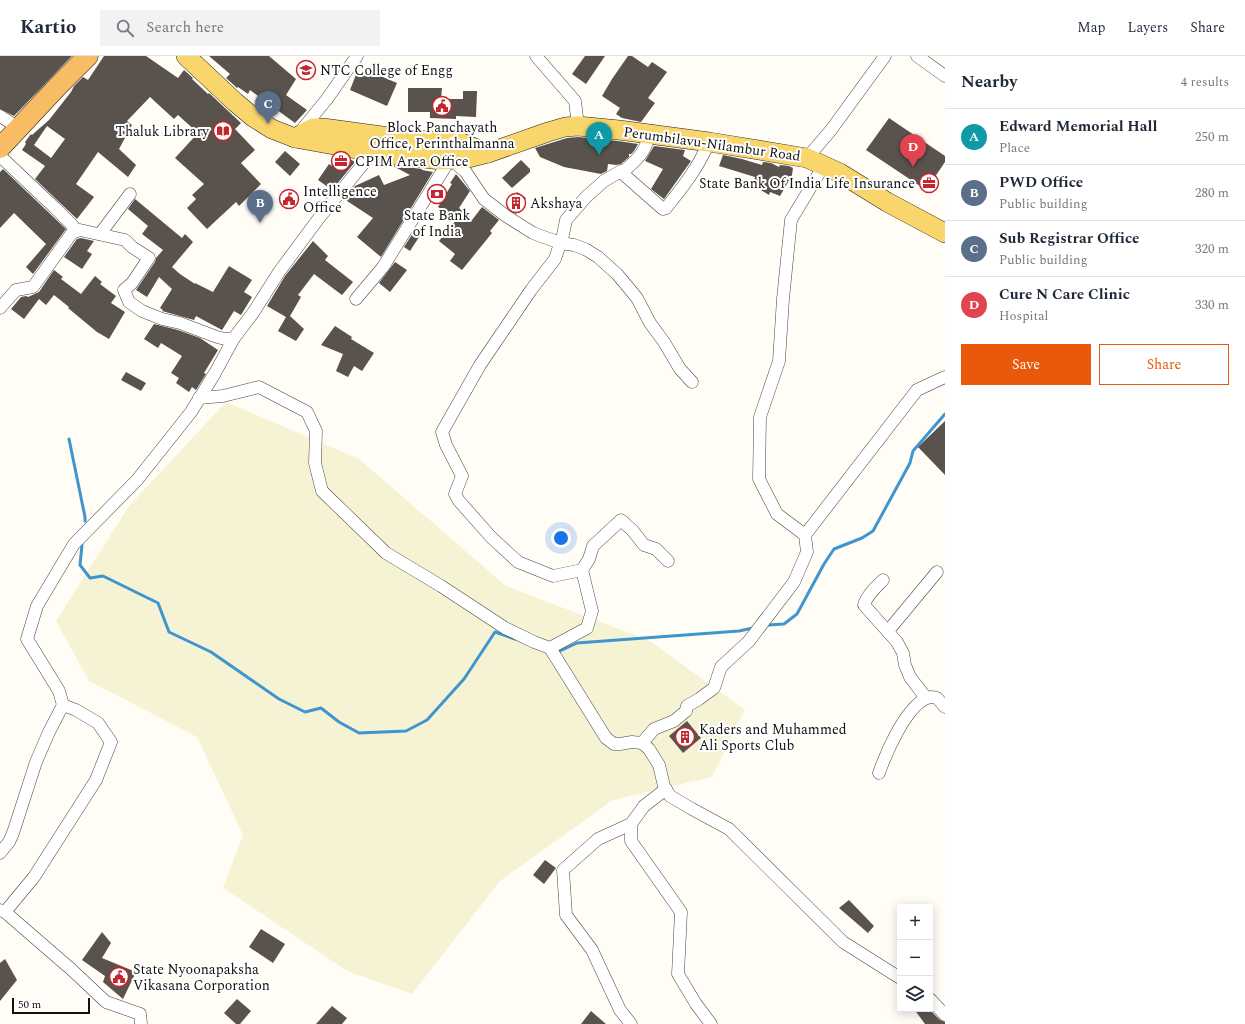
<!DOCTYPE html>
<meta charset="utf-8">
<style>
:root{--surface:#fff;--page:#f2f2f3;--text:#1f2937;--muted:#747a83;--line:#e0e1e3;--accent:#ea580c}
body{margin:0;font-family:Spectral,serif;background:var(--page);color:var(--text)}
.controls{position:absolute;right:12px;bottom:12px;display:grid;overflow:hidden;border-radius:0px;box-shadow:0 2px 10px #0003}
.controls button{width:36px;height:36px;display:grid;place-items:center;padding:0;border:0;border-bottom:1px solid var(--line);background:var(--surface);color:var(--text);font:20px sans-serif}
.scale{position:absolute;left:12px;bottom:10px;width:78px;box-sizing:border-box;padding-left:4px;border:2px solid #111;border-top:0;font-size:11px;line-height:14px;white-space:nowrap;color:#111;-webkit-text-stroke:3px #fff;paint-order:stroke}
.you{position:absolute;left:561px;top:482px;width:14px;height:14px;margin:-10px;border:3px solid #fff;border-radius:50%;background:#1a73e8;box-shadow:0 0 0 6px #1a73e833}
.badge{display:grid;place-items:center;width:26px;height:26px;border-radius:50%;background:var(--accent);color:#fff;font-size:13px;font-weight:700}
.pin{position:absolute;translate:-50% -33px;filter:drop-shadow(0 1px 2px #0008)}
.pin::after{content:'';position:absolute;top:21px;width:14px;height:12px;background:inherit;clip-path:polygon(0 0,100% 0,50% 100%)}
.list{margin:0;padding:0;list-style:none}
h2{display:flex;justify-content:space-between;align-items:center;height:52px;margin:0;padding:0 16px;font-size:17px}
h2 small{font-size:13px;font-weight:400;color:var(--muted)}
.list li{display:grid;grid-template-columns:26px 1fr auto;gap:12px;align-items:center;box-sizing:border-box;height:56px;padding:0 16px;border-top:1px solid var(--line)}
.list b{display:block;font-size:15px;white-space:nowrap}
.list p{margin:0;font-size:13px;white-space:nowrap;color:var(--muted)}
.list em{font-size:13px;font-style:normal;color:var(--muted)}
.actions{display:flex;gap:8px;padding:12px 16px}
.actions a{flex:1;padding:9px 0;border:1px solid var(--accent);border-radius:0px;text-align:center;font-size:14px;color:var(--accent)}
.actions .main{background:var(--accent);color:#fff}
.icon{flex:none;width:22px;height:22px;fill:none;stroke:currentColor;stroke-width:2;stroke-linecap:round;stroke-linejoin:round}
.map{position:relative;flex:none;width:945px;height:968px;overflow:hidden}
header{display:flex;align-items:center;gap:24px;box-sizing:border-box;height:56px;padding:0 20px;background:var(--surface);border-bottom:1px solid var(--line)}
header strong{font-size:19px}
nav{display:flex;gap:22px;margin-inline-start:auto;font-size:14px}
.search{width:280px;height:36px;background:var(--page);display:flex;align-items:center;gap:10px;box-sizing:border-box;padding:0 14px;border-radius:0px;color:var(--muted);font-size:15px}
main{display:flex}
aside{flex:1;background:var(--surface)}
.map>svg:first-child{display:block}
</style>
<header>
<strong>Kartio</strong>
<div class="search"><svg class="icon" aria-label="search" viewBox="0 0 24 24"><circle cx="10" cy="10" r="6"/><path d="M15 15l6 6"/></svg>Search here</div>
<nav><a>Map</a><a>Layers</a><a>Share</a></nav>
</header>
<main>
<div class="map">
<svg width="945" height="968" viewBox="0 0 945 968">
<rect width="100%" height="100%" fill="#fffdf5"/>
<polygon fill="#f6f3d4" points="226,346 359,403 506,530 650,585 745,654 712,721 613,744 500,825 412,938 347,915 223,832 243,779 197,681 89,625 56,565 129,450"/>
<g fill="none" stroke-linecap="round" stroke-linejoin="round">
<g stroke="#3f96cf" stroke-width="3">
<polyline points="69,383 85,461 85,465"/>
<polyline points="82,489 80,509 90,522 103,520 158,547 169,576 211,596 279,643 305,656 321,652 339,666 359,677 406,675 427,664 464,623 495,576 515,583"/>
<polyline points="768,569 784,568 797,558 824,508 834,493 862,482 873,475 910,407 913,395 945,358"/>
<polyline points="560,595 577,587 739,575 753,572"/>
</g>
</g>
<g fill="#5a524d" fill-rule="evenodd">
<polygon points="0,0 72,0 14,60 0,53"/>
<path d="M104,0H146L178,22L184,14L193,22L192,23L208,38L209,37L241,67L235,73L255,94L241,107L261,128L239,150L236,146L207,173L187,152L196,143L192,139L204,128L175,102L198,77L178,59L174,63L150,41L127,65L132,69L119,93L136,109L128,121L98,96L76,128L94,141L77,163L35,123L45,110L22,94L26,88L25,86L31,78L32,79L49,64L71,36L74,30L83,21L88,24ZM47,70L65,83L51,102L34,89Z"/>
<polygon points="209,0 269,0 296,23 286,39 307,54 295,67 250,34 248,38 238,31 237,32 236,31 226,22 230,18"/>
<polygon points="585,0 605,0 586,28 572,18"/>
<polygon points="628,0 632,0 648,11 652,6 667,16 648,42 655,47 641,66 622,62 616,58 620,52 602,40 612,23"/>
<polygon points="357,16 369,21 371,16 397,27 387,50 350,34"/>
<polygon points="408,32 442,32 441,43 463,43 463,35 477,35 476,61 456,60 456,63 430,62 430,56 408,56"/>
<polygon points="889,62 945,100 945,106 926,134 866,94"/>
<polygon points="578,81 618,85 638,88 634,95 631,98 629,98 629,101 621,108 616,109 608,108 607,115 601,118 564,111 540,101 535,92 567,82"/>
<polygon points="654,90 685,94 683,100 691,105 664,143 651,133 663,113 645,105"/>
<polygon points="285,95 300,108 290,120 275,106"/>
<polygon points="723,99 742,103 762,109 763,106 771,107 779,111 780,109 789,110 793,112 792,119 780,140 770,136 769,139 753,129 755,121 719,110"/>
<polygon points="337,101 350,103 355,106 332,134 318,124 329,108 332,110"/>
<polygon points="521,104 530,113 530,116 512,132 502,122"/>
<polygon points="391,109 422,113 422,114 433,116 381,201 357,181 373,162 344,143 355,130 379,119 384,129 410,119"/>
<polygon points="3,113 66,173 33,218 26,211 46,188 14,157 0,172 0,116"/>
<polygon points="456,118 470,135 459,152 472,164 482,151 499,164 490,175 492,177 462,214 450,205 455,198 439,185 457,163 438,151 452,128 450,127"/>
<polygon points="517,136 526,142 516,158 507,151"/>
<polygon points="135,143 182,182 185,178 193,186 172,211 180,218 195,228 195,227 213,236 229,210 252,224 244,236 252,241 241,259 234,255 222,274 196,260 194,264 162,255 163,254 160,252 172,233 159,221 147,241 136,234 155,206 156,202 163,194 142,178 148,170 128,153"/>
<polygon points="415,174 421,178 410,195 404,191"/>
<polygon points="81,182 94,185 87,195 92,198 82,213 64,201 77,183"/>
<polygon points="313,185 328,200 325,204 353,226 342,239 314,218 298,239 301,241 290,260 304,273 296,285 278,275 286,261 267,250 285,220"/>
<polygon points="395,206 407,214 390,236 379,227"/>
<polygon points="54,214 63,221 61,223 81,238 95,220 102,226 100,228 116,240 111,247 125,256 109,283 97,276 68,252 69,251 54,239 46,249 39,243 24,263 11,253 21,241 26,240 28,241 39,236"/>
<polygon points="154,268 178,274 200,282 218,294 204,317 206,318 196,334 192,331 189,336 176,327 179,322 171,317 182,300 161,287 158,292 144,283"/>
<polygon points="335,270 352,281 351,283 374,297 362,315 354,310 348,321 336,315 343,298 321,289"/>
<polygon points="126,316 146,327 141,335 121,324"/>
<polygon points="945,365 945,419 918,391"/>
<polygon points="687,665 701,682 683,697 669,680"/>
<polygon points="545,804 556,812 544,828 533,819"/>
<polygon points="849,844 874,870 868,877 839,852"/>
<polygon points="261,873 285,888 273,907 249,891"/>
<polygon points="102,876 111,887 102,902 136,916 123,943 103,926 105,920 82,904"/>
<polygon points="5,903 17,924 0,945 0,907"/>
<polygon points="237,943 251,955 240,968 236,968 224,957"/>
<polygon points="332,950 347,962 342,968 316,968"/>
<polygon points="914,953 929,953 940,964 945,966 945,968 925,968"/>
<polygon points="591,955 606,968 581,968"/>
</g>
<g fill="none" stroke-linecap="round" stroke-linejoin="round">
<defs>
<g id="minor">
<polyline points="536,0 575,45 578,70"/>
<polyline points="917,0 945,20"/>
<polyline points="0,60 19,72"/>
<polyline points="300,76 327,43 357,0"/>
<polyline points="0,100 55,152 73,170 75,175"/>
<polyline points="807,102 831,74 885,0"/>
<path d="M622,117L663,153L666,152C683,131 698,112 709,86"/>
<polyline points="100,178 130,138"/>
<polyline points="356,243 383,211 450,103 465,115 484,143 506,160 533,177 560,187 574,189 585,193 598,201 617,218 637,242 650,267 664,286 680,313 692,326"/>
<polyline points="0,252 16,234 33,231 72,177 80,174 125,184 132,191 149,202 132,227 124,234 129,246 142,255 162,263 180,267 217,281 225,283 234,282 253,257 279,216 319,162 373,96"/>
<polyline points="199,342 223,340 259,331 307,356 316,375 315,407 322,435 386,497 441,530 505,572 534,586 550,592 606,682 614,688 620,688 632,686 642,687 649,693 659,709 664,730 670,740 692,753 729,773 843,886 900,922"/>
<polyline points="805,479 917,334 945,321"/>
<path d="M582,514L553,520L518,506L491,481L459,445L455,438L462,420L446,389L442,376L480,309L531,234L555,203L563,179L566,164L586,141L604,125L621,115L622,117C636,104 646,97 649,78"/>
<path d="M883,524C876,531 867,539 864,549L897,586L903,597L905,609L910,621L926,642"/>
<polyline points="888,575 937,516"/>
<polyline points="550,592 587,572 592,555 582,514 589,503 593,490 621,464 633,475 644,489 656,493 668,505"/>
<polyline points="63,649 59,635 27,583 37,550 74,488 137,424 191,356 215,317 234,282"/>
<polyline points="642,687 654,673 674,665 686,655 687,650 699,643 714,632 721,611 749,585 794,526 807,496 805,479 777,458 759,423 760,361 779,305 783,243 791,164 824,109"/>
<path d="M879,717C886,697 905,653 925,643C929,640 933,641 937,642L945,651"/>
<polyline points="666,733 644,750 631,768 631,785 681,856 678,918 696,948 711,968"/>
<polyline points="631,768 598,783 563,814 566,859 592,894 620,954 631,968"/>
<polyline points="0,797 9,786 13,777 36,706 49,676 63,649 76,654 98,667 111,686 96,724 34,821 5,856"/>
<polyline points="0,854 5,856 72,914 106,946 140,958 141,968"/>
<polyline points="930,943 945,959"/>
</g>
<g id="primary">
<polyline points="186,0 235,46 253,61 272,73 295,82 373,96 441,104 468,102 488,97 548,76 565,71 578,70 619,74 709,86 807,102 840,117 887,146 945,177"/>
<polyline points="295,82 313,72 323,72 404,83 462,87 488,97"/>
</g>
<polyline id="trunk" points="0,92 57,31 88,0"/>
</defs>
<use href="#minor" stroke="#444" stroke-width="13"/>
<use href="#primary" stroke="#222" stroke-width="20"/>
<use href="#trunk" stroke="#222" stroke-width="21"/>
<use href="#minor" stroke="#fff" stroke-width="12"/>
<use href="#primary" stroke="#f9d66b" stroke-width="19"/>
<use href="#trunk" stroke="#f7bc64" stroke-width="20"/>
</g>
<defs>
<symbol id="university-ring" viewBox="-11 -11 22 22"><circle r="9.5" fill="#fff" stroke="#c4262e" stroke-width="1.5"/><path d="M0-5L7-2L0 1L-7-2ZM-4 1L0 2.5L4 1V4Q0 6-4 4Z" fill="#c4262e"/></symbol>
<symbol id="civic-ring" viewBox="-11 -11 22 22"><circle r="9.5" fill="#fff" stroke="#c4262e" stroke-width="1.5"/><path d="M-.6-6.5H3V-4.5H.6V-3L4-1V1h2V6H-6V1h2V-1L-.6-3ZM-1.2 2.5V6h2.4V2.5Z" fill="#c4262e"/></symbol>
<symbol id="library-ring" viewBox="-11 -11 22 22"><circle r="9.5" fill="#fff" stroke="#c4262e" stroke-width="1.5"/><path d="M-6-4Q-3-5.5-.7-3.5V5Q-3 3-6 4ZM6-4Q3-5.5 .7-3.5V5Q3 3 6 4Z" fill="#c4262e"/></symbol>
<symbol id="office-ring" viewBox="-11 -11 22 22"><circle r="9.5" fill="#fff" stroke="#c4262e" stroke-width="1.5"/><path d="M-6-3h4V-5.5h4V-3h4V5H-6ZM-1-4.5V-3h2v-1.5ZM-6 0V1H6V0Z" fill="#c4262e"/></symbol>
<symbol id="bank-ring" viewBox="-11 -11 22 22"><circle r="9.5" fill="#fff" stroke="#c4262e" stroke-width="1.5"/><path d="M-6-4H6V4H-6ZM0-2.3a2.3 2.3 0 1 0 0 4.6a2.3 2.3 0 1 0 0-4.6Z" fill="#c4262e"/></symbol>
<symbol id="building-ring" viewBox="-11 -11 22 22"><circle r="9.5" fill="#fff" stroke="#c4262e" stroke-width="1.5"/><path d="M-4-6H4V6H1V3H-1V6H-4ZM-2.5-4.3h1.7v1.8h-1.7ZM.8-4.3h1.7v1.8H.8ZM-2.5-1h1.7V.8h-1.7ZM.8-1h1.7V.8H.8Z" fill="#c4262e"/></symbol>
</defs>
<g fill-rule="evenodd">
<use href="#university-ring" x="295" y="3" width="22" height="22"/>
<use href="#civic-ring" x="431" y="39" width="22" height="22"/>
<use href="#library-ring" x="212" y="64" width="22" height="22"/>
<use href="#office-ring" x="330" y="94" width="22" height="22"/>
<use href="#office-ring" x="918" y="116" width="22" height="22"/>
<use href="#bank-ring" x="426" y="127" width="22" height="22"/>
<use href="#civic-ring" x="278" y="132" width="22" height="22"/>
<use href="#building-ring" x="505" y="136" width="22" height="22"/>
<use href="#building-ring" x="674" y="670" width="22" height="22"/>
<use href="#civic-ring" x="108" y="910" width="22" height="22"/>
</g>
<g text-anchor="middle" dominant-baseline="central" stroke-width="4" stroke-linejoin="round" paint-order="stroke">
<g font-size="14" fill="#111" stroke="#fff" text-anchor="start">
<text x="320" y="14">NTC College of Engg</text>
<text x="442" y="71" text-anchor="middle">Block Panchayath<tspan x="442" dy="16">Office, Perinthalmanna</tspan></text>
<text x="209" y="75" text-anchor="end">Thaluk Library</text>
<text x="355" y="105">CPIM Area Office</text>
<text x="915" y="127" text-anchor="end">State Bank Of India Life Insurance</text>
<text x="303" y="135">Intelligence<tspan x="303" dy="16">Office</tspan></text>
<text x="530" y="147">Akshaya</text>
<text x="437" y="159" text-anchor="middle">State Bank<tspan x="437" dy="16">of India</tspan></text>
<text x="699" y="673">Kaders and Muhammed<tspan x="699" dy="16">Ali Sports Club</tspan></text>
<text x="133" y="913">State Nyoonapaksha<tspan x="133" dy="16">Vikasana Corporation</tspan></text>
</g>
<g font-size="14" fill="#111" stroke="#fff">
<text transform="translate(712 88) rotate(8)">Perumbilavu-Nilambur Road</text>
</g>
</g>
</svg>
<div class="controls">
<button>+</button>
<button>−</button>
<button><svg class="icon" aria-label="layers" viewBox="0 0 24 24"><path d="M12 4l9 5-9 5-9-5zM3 14l9 5 9-5"/></svg></button>
</div>
<div class="scale">50 m</div>
<div class="you"></div>
<div class="pin badge" style="left:599px;top:99px;background:#0f9aa8">A</div>
<div class="pin badge" style="left:260px;top:167px;background:#5c6f8a">B</div>
<div class="pin badge" style="left:268px;top:68px;background:#5c6f8a">C</div>
<div class="pin badge" style="left:913px;top:111px;background:#e0444e">D</div>
</div>
<aside>
<h2>Nearby<small>4 results</small></h2>
<ul class="list">
<li><span class="badge" style="background:#0f9aa8">A</span><div><b>Edward Memorial Hall</b><p>Place</p></div><em>250 m</em></li>
<li><span class="badge" style="background:#5c6f8a">B</span><div><b>PWD Office</b><p>Public building</p></div><em>280 m</em></li>
<li><span class="badge" style="background:#5c6f8a">C</span><div><b>Sub Registrar Office</b><p>Public building</p></div><em>320 m</em></li>
<li><span class="badge" style="background:#e0444e">D</span><div><b>Cure N Care Clinic</b><p>Hospital</p></div><em>330 m</em></li>
</ul>
<div class="actions"><a class="main">Save</a><a>Share</a></div>
</aside>
</main>
